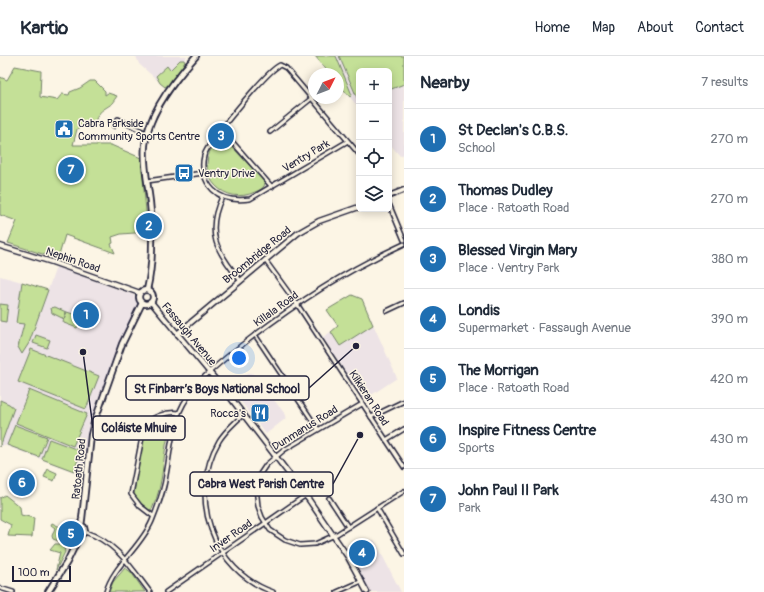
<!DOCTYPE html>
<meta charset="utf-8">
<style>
:root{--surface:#fff;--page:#f6f6f7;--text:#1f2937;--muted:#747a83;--line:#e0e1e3;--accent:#1f6fb2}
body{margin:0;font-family:Pangolin,sans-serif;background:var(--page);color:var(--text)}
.controls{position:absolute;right:12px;top:12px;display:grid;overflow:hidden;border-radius:6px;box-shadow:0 2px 10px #0003}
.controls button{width:36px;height:36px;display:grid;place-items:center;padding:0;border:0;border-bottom:1px solid var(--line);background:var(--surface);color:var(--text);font:20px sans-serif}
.compass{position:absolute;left:308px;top:12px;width:36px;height:36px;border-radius:50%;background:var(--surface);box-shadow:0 2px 10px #0003;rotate:48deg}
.scale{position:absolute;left:12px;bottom:10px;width:59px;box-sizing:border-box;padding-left:4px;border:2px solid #22223b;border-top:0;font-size:11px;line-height:14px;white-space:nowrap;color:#22223b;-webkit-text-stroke:3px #fcf5e5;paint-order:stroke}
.you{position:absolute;left:239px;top:302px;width:14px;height:14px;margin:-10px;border:3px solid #fff;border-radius:50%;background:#1a73e8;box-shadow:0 0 0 6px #1a73e833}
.badge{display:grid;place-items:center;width:26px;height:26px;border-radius:50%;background:var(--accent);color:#fff;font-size:13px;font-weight:700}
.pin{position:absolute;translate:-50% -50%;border:2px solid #fff;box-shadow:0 1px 4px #0006}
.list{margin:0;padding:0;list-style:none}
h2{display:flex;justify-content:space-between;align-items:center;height:52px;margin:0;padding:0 16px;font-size:17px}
h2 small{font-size:13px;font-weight:400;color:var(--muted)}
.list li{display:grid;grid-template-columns:26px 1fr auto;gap:12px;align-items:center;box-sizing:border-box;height:60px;padding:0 16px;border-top:1px solid var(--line)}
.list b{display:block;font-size:15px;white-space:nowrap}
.list p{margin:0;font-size:13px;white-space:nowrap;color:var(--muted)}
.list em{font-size:13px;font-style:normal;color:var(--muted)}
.icon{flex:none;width:22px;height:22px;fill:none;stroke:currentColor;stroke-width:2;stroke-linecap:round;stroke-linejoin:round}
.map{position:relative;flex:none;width:404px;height:536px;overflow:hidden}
header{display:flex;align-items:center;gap:24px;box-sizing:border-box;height:56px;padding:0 20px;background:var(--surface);border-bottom:1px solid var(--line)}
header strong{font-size:19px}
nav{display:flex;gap:22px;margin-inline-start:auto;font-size:14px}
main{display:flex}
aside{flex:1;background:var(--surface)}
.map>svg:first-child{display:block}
</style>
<header>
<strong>Kartio</strong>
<nav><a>Home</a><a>Map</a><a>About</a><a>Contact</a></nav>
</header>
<main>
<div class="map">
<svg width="404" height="536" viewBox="0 0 404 536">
<rect width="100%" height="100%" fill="#fcf5e5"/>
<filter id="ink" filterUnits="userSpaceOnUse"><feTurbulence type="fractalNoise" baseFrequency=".025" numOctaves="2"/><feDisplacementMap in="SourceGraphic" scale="8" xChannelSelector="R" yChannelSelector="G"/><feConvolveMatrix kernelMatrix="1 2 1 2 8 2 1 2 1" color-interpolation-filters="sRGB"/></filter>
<g filter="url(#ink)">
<g fill="#ede3e6">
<polygon points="136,0 187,0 184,4 185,6 165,31 139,8"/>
<polygon points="315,0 404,0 404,98 400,100 389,87 389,15 359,15 359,52 338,27 338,18 330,18"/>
<polygon points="56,211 134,239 138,250 122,283 98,343 90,369 82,419 4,389 0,391 0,220 22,226 18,251 24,268 18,291 29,287"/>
<polygon points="352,239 362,243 397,322 364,344 323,281 338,271 327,254"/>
<polygon points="248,317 252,317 286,359 285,363 266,378 230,332"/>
<polygon points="374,484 376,487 401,536 371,536 350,497 370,485"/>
</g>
<g fill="#c4e097" stroke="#738169">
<polygon points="315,0 336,0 352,39 350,41 338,27 338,18 330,18"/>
<polygon points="339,0 404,0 404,28 389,34 389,15 359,15 359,46"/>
<polygon points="180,4 184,4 185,6 171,27 165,31 160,27 156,20 167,10 170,14"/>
<path d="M15,10L41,15L40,41L57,44L62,38L69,39L70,36L80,32L90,25H95L105,35V39L108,37L117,40C110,50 113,47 104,53C98,56 95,66 92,72L83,69L77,73L73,89H111L141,102L148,176L121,178L112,181L113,187L111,188L115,197L65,179L58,203L8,187L17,165L0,159V21L7,24Z"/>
<path d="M222,80L265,126C265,132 260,134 255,136C225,150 195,121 212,91C214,87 217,82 222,80Z"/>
<polygon points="22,226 48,234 29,287 22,298 18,291 24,268 16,267"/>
<polygon points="352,239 362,243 373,269 340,290 331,276 338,270 327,254"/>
<polygon points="0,248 8,249 6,266 0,265"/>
<polygon points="55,251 66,256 64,263 52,257 51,252"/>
<polygon points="67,256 82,261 77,272 64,267 63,265"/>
<polygon points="36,279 50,284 47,292 33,287"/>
<polygon points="31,293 99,320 86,353 18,326"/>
<polygon points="29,334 87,358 73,390 16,367"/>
<polygon points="0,344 9,348 14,352 0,391"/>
<path d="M167,362L171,363L172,367C161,394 166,426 152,453L149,454L143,449L134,439C135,427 143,375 149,368C154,363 160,362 167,362Z"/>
<polygon points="15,369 47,381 39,401 7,389"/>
<polygon points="49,383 81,395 74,415 42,403"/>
<polygon points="48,413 57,417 54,425 44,421"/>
<polygon points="5,439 20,451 21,459 34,462 32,481 8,480 11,469 0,463 0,442"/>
<polygon points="52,467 70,476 70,484 67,485 65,483 61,486 53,483 52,480 55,472 51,469"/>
<polygon points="55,488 63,488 65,496 56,514 60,497 50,494"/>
<polygon points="125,512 131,516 145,536 109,536 113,526"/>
</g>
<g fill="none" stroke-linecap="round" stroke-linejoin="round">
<defs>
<g id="minor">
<polyline points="114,70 118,63 148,78"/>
<polyline points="221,73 272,131"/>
<polyline points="270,76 312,42"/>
<path d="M348,85L250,143C236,145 223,144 213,134C204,125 201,112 204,100C207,87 268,14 280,9L286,12L359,98"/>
<polyline points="147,125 203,117"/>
<path d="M222,141C205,177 217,196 240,224"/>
<polyline points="389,148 404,184"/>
<polyline points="265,204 297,248 404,411"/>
<polyline points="387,255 404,247"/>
<polyline points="255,279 318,373"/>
<polyline points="362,348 284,394 266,409 258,421 256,431 258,450 262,461 270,474 285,484 300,489 315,488 337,478 404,435"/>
<path d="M244,358C235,366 225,375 219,385C187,440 212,515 273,536"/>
<polyline points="371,361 404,345"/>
<polyline points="386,384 404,373"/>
<polyline points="329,442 348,471"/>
<polyline points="377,452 404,498"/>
<path d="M153,460L140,450L131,438L144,371C150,361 167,355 179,357"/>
<path d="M85,476C116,486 131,511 150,536"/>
<polyline points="0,532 13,536"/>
<path d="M106,536C113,510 141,491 152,465C158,450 164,435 166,419C170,399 171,376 179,357C192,326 222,305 247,285C298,246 345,215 404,188"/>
<polyline points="166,536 306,439"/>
<polyline points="337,536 362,525"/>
</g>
<g id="tertiary">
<polyline points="389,140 404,134"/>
<polyline points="0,190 52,206 140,237"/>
<polyline points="151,246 230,341 309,444 348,501 367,536"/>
<polyline points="177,278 298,177 319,165 359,151"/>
</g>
<g id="secondary">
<path d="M147,234C154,205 153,176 150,146C148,128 143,108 145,89C148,58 176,22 196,0"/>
<circle cx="146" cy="241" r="7"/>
<polyline points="80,479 76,474 78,470 81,470 82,463 91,379 94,367 122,288 142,247"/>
<polyline points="48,536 67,506 80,479 85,476 84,471 81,470"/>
</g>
</defs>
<use href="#minor" stroke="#22223b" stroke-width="6"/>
<use href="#tertiary" stroke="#22223b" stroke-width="7"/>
<use href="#secondary" stroke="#22223b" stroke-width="8"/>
<use href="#minor" stroke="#fcf5e5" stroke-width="3"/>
<use href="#tertiary" stroke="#fcf5e5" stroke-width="4"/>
<use href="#secondary" stroke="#fcf5e5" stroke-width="4.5"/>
</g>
</g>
<defs>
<symbol id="civic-square" viewBox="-11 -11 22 22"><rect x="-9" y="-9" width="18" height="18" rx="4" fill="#1f6fb2" stroke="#fcf5e5"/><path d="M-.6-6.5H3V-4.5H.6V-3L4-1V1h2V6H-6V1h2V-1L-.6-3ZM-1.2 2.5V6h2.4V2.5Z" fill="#fff"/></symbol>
<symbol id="bus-square" viewBox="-11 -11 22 22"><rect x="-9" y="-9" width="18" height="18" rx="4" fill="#1f6fb2" stroke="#fcf5e5"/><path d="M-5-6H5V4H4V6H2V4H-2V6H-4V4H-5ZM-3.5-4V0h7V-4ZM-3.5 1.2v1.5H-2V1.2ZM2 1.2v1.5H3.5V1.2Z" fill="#fff"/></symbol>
<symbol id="restaurant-square" viewBox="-11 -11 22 22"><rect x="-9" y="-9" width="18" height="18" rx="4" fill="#1f6fb2" stroke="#fcf5e5"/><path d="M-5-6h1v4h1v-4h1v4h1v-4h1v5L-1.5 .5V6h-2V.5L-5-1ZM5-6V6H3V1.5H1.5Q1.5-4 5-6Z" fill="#fff"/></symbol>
</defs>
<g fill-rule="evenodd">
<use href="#civic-square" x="53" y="62" width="22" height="22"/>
<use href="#bus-square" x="173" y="106" width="22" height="22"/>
<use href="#restaurant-square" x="249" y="346" width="22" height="22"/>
</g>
<g text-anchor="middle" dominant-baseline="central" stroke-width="3" stroke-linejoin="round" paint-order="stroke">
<g font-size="11" fill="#22223b" stroke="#fcf5e5" text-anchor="start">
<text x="78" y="67">Cabra Parkside<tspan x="78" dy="13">Community Sports Centre</tspan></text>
<text x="198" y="117">Ventry Drive</text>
<text x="246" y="357" text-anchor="end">Rocca's</text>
</g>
<g font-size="11" fill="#22223b" stroke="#fcf5e5">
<text transform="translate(306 100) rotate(-31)">Ventry Park</text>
<text transform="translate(257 199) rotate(-39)">Broombridge Road</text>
<text transform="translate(73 204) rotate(19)">Nephin Road</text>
<text transform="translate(276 253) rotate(-36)">Killala Road</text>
<text transform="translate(189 278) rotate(50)">Fassaugh Avenue</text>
<text transform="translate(369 342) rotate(57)">Kilkieran Road</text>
<text transform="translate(305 372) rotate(-32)">Dunmanus Road</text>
<text transform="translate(79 413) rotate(-84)">Ratoath Road</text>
<text transform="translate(231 480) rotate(-35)">Inver Road</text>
</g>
</g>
<path fill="none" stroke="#22223b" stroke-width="1.5" d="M356 290L309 332M83 296L93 372M360 379L333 428"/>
<g fill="#22223b" stroke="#fcf5e5" stroke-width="1.5">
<circle cx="356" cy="290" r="4"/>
<circle cx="83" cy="296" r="4"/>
<circle cx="360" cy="379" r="4"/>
</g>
<g fill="#fcf5e5" stroke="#22223b" stroke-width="1.5">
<rect x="126" y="320" width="183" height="24" rx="4"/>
<rect x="93" y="360" width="92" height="24" rx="4"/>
<rect x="190" y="416" width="143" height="24" rx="4"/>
</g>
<g font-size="12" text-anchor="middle" font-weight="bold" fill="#22223b">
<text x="217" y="337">St Finbarr’s Boys National School</text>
<text x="139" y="376">Coláiste Mhuire</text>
<text x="261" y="432">Cabra West Parish Centre</text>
</g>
</svg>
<div class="controls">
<button>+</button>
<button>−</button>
<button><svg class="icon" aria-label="locate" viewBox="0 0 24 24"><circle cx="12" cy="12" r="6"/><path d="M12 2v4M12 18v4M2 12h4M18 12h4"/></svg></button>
<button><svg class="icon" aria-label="layers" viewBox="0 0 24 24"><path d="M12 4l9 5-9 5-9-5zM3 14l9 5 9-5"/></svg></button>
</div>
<svg class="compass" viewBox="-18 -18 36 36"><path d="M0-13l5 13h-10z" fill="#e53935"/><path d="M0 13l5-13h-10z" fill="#747a83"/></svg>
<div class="scale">100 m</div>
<div class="you"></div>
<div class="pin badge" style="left:86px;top:259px">1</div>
<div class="pin badge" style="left:149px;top:170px">2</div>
<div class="pin badge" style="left:221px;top:80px">3</div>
<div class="pin badge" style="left:362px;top:497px">4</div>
<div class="pin badge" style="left:71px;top:478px">5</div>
<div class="pin badge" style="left:22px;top:427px">6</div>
<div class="pin badge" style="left:71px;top:114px">7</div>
</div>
<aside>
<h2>Nearby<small>7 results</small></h2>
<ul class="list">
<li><span class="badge">1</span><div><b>St Declan's C.B.S.</b><p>School</p></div><em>270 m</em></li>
<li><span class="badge">2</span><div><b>Thomas Dudley</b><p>Place · Ratoath Road</p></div><em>270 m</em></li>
<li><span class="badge">3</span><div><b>Blessed Virgin Mary</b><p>Place · Ventry Park</p></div><em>380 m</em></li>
<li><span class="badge">4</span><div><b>Londis</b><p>Supermarket · Fassaugh Avenue</p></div><em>390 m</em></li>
<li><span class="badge">5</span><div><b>The Morrigan</b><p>Place · Ratoath Road</p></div><em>420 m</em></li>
<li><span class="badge">6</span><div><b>Inspire Fitness Centre</b><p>Sports</p></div><em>430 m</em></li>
<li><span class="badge">7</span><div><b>John Paul II Park</b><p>Park</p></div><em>430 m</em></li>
</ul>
</aside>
</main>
